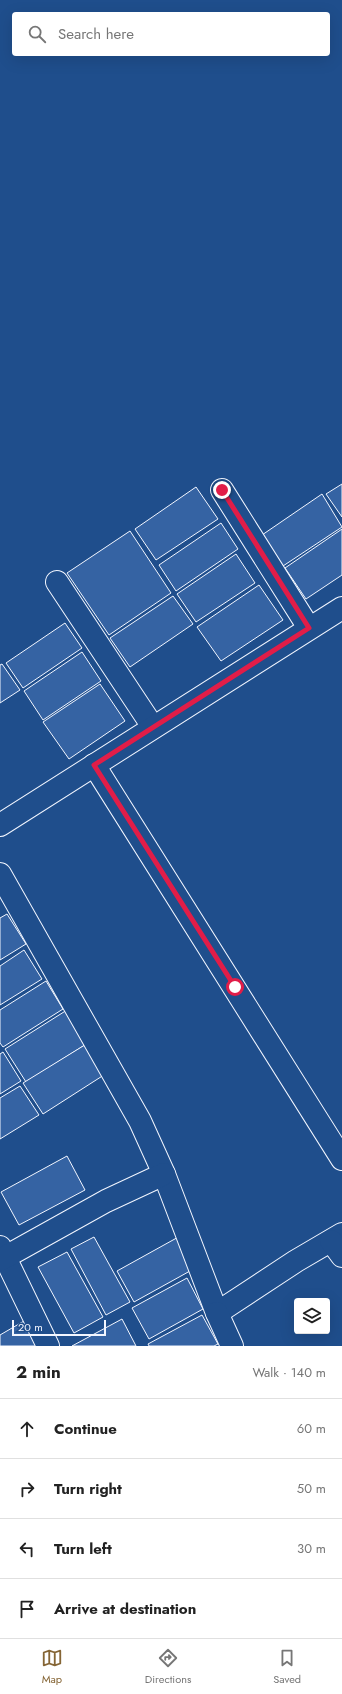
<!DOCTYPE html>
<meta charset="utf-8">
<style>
:root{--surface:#fff;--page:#f2f2f2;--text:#222;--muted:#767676;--line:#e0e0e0;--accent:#856535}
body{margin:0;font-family:Jost,sans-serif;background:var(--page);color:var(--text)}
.controls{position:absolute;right:12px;bottom:12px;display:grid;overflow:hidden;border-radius:4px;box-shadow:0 4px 16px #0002}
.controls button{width:36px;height:36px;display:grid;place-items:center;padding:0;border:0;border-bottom:1px solid var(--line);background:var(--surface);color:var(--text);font:20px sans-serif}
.scale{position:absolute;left:12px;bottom:10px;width:94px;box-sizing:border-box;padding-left:4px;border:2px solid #f2f6ff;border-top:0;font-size:11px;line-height:14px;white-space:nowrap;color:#f2f6ff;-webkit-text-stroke:3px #1f4e8c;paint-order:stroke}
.stop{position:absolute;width:12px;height:12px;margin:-9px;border:3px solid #e11d48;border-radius:50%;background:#fff}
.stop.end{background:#e11d48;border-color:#fff;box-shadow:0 1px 4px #0008}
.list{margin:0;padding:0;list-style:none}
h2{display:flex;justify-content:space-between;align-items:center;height:52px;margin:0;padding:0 16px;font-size:17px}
h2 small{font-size:13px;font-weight:400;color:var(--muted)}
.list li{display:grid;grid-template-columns:26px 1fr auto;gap:12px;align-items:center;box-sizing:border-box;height:60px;padding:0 16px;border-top:1px solid var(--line)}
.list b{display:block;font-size:15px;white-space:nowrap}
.list em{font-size:13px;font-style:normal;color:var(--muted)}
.icon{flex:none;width:22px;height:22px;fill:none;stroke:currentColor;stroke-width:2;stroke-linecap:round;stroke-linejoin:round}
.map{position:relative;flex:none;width:342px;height:1346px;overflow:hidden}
.search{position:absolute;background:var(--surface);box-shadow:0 4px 16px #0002;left:12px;right:12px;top:12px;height:44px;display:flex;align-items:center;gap:10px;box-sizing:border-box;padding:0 14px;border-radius:4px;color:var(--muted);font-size:15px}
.sheet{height:292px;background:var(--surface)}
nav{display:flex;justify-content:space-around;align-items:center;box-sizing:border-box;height:56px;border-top:1px solid var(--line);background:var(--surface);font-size:11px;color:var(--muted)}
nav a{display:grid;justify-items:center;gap:2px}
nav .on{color:var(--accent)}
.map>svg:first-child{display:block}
</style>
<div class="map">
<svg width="342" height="1346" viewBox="0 0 342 1346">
<rect width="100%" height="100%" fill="#1f4e8c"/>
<g fill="#3563a3" stroke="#f2f6ff">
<polygon points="342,484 342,517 326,494"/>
<polygon points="196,487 218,519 156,560 135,529"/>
<polygon points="322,494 342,527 283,566 262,535"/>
<polygon points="221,523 238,549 176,591 159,565"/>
<polygon points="342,529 342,575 306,599 285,568"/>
<polygon points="130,531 171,593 109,635 67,573"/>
<polygon points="236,554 255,583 196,622 177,594"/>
<polygon points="259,585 283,620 221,661 197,627"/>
<polygon points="173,596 193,624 130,667 110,638"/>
<polygon points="65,623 82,648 23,688 6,663"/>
<polygon points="82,652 101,681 43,720 24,691"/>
<polygon points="2,664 20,690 0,703 0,665"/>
<polygon points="100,684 125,721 69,759 43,722"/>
<polygon points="7,914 26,944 0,960 0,918"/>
<polygon points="24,950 42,979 0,1005 0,966"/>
<polygon points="46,981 63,1009 3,1047 0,1043 0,1010"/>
<polygon points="67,1010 88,1043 26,1082 5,1049"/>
<polygon points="88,1043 107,1073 43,1114 23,1083"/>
<polygon points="3,1052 21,1081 0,1094 0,1054"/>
<polygon points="20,1086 39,1115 0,1139 0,1098"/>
<polygon points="67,1156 85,1190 19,1225 1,1192"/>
<polygon points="182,1235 199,1266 134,1302 117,1271"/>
<polygon points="94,1237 130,1302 106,1315 71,1249"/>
<polygon points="67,1252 103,1317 74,1333 38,1267"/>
<polygon points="187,1278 203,1309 149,1339 132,1308"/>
<polygon points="202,1315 218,1344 214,1346 149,1346 148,1344"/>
<polygon points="122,1319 136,1346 72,1346"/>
<polygon points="24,1321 39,1346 0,1346 0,1335"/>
</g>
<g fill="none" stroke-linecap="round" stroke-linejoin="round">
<defs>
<g id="minor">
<polyline points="222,490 309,628"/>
<polyline points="57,582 153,727"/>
<polyline points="94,765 342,1159"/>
<polyline points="0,825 342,608"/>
<polyline points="0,874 140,1121 164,1174 217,1313 296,1261 342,1234"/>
<polyline points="331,1241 342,1256"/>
<polyline points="0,1247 48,1346"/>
<polyline points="0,1260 106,1201 164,1174"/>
<polyline points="217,1313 232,1346"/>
</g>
</defs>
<use href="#minor" stroke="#f2f6ff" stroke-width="24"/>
<use href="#minor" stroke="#1f4e8c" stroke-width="22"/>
</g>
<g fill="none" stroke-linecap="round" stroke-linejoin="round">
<polyline stroke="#e11d48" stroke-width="5" points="222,490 309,628 94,765 235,987"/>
</g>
</svg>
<div class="controls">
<button><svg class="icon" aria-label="layers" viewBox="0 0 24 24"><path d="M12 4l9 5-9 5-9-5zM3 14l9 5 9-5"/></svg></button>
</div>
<div class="scale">20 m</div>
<div class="stop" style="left:235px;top:987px"></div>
<div class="stop end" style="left:222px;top:490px"></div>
<div class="search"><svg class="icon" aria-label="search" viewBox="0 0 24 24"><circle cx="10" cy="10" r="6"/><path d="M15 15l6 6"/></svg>Search here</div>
</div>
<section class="sheet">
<h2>2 min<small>Walk · 140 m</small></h2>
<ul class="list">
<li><svg class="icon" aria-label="ahead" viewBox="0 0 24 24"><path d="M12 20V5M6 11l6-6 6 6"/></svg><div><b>Continue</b></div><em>60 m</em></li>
<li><svg class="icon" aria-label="right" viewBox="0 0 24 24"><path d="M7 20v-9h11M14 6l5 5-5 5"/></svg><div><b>Turn right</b></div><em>50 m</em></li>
<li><svg class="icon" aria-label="left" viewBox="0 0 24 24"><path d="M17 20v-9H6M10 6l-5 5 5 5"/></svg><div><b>Turn left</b></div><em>30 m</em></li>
<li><svg class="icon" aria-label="arrive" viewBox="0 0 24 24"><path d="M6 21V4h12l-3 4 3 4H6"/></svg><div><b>Arrive at destination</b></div></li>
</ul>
</section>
<nav>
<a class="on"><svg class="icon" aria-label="map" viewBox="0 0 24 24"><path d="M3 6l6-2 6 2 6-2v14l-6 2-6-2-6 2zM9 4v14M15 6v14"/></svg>Map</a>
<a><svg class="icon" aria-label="directions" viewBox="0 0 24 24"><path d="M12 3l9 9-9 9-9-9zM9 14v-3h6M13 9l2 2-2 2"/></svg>Directions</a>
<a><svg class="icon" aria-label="saved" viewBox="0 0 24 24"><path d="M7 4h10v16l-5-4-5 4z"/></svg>Saved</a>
</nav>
